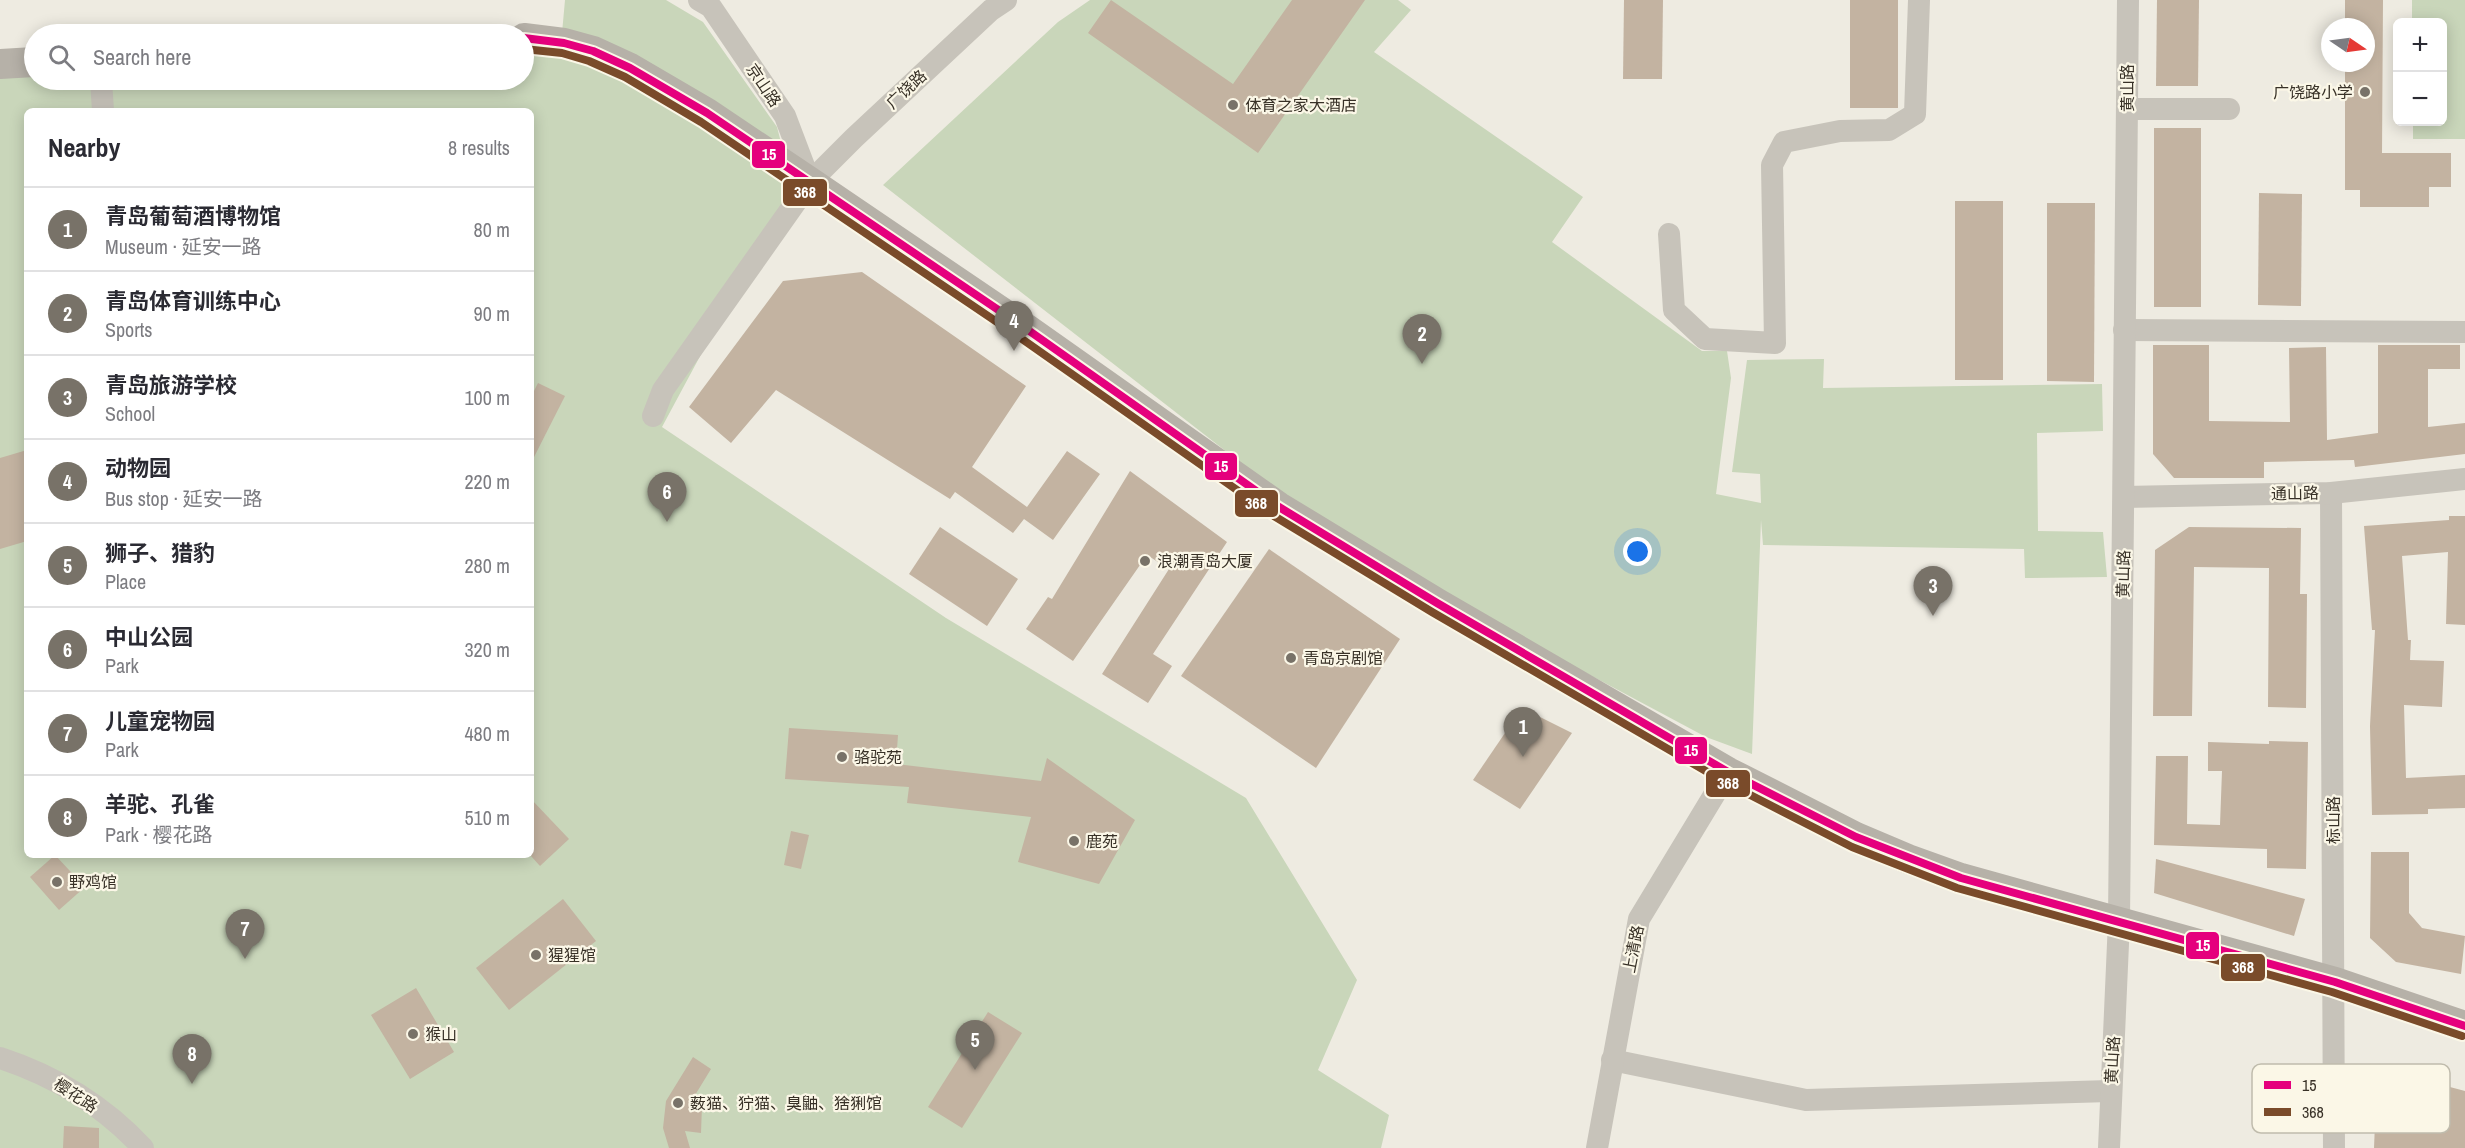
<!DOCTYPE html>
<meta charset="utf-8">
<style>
:root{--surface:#fff;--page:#f2f2f3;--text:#2b2b33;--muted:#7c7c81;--line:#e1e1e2;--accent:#787268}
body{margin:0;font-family:"Archivo Narrow","Noto Sans SC",sans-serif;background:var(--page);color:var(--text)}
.controls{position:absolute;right:18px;top:18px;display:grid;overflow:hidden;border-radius:9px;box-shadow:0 3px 15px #0003}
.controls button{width:54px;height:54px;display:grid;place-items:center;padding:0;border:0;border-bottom:2px solid var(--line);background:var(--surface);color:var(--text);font:30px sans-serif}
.compass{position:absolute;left:2321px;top:18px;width:54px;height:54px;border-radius:50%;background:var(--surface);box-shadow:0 3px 15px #0003;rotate:103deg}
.you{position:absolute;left:1638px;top:552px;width:21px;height:21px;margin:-15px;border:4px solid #fff;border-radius:50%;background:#1a73e8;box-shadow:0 0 0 9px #1a73e833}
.badge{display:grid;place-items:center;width:39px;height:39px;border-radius:50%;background:var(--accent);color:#fff;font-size:20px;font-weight:700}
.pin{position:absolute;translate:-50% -50px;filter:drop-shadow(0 2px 3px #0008)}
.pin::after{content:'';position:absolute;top:32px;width:21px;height:18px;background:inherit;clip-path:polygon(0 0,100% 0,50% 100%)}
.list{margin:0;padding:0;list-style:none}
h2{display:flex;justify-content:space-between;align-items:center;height:78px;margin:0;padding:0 24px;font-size:26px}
h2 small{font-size:20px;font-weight:400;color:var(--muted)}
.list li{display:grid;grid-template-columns:39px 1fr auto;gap:18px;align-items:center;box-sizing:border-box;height:84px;padding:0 24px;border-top:2px solid var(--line)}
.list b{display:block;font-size:22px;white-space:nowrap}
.list p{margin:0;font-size:20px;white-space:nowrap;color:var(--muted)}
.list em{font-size:20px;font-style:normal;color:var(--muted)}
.icon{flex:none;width:33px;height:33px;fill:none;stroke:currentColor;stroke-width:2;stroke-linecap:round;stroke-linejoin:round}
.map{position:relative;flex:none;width:2465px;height:1148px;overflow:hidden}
.search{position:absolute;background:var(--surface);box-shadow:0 3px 15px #0003;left:24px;top:24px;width:510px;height:66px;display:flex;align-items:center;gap:15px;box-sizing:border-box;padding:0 21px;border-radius:33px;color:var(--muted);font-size:22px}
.panel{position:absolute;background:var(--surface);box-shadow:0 3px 15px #0003;left:24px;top:108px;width:510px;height:750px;border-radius:9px}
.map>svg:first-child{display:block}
</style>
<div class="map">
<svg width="2465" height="1148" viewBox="0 0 2465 1148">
<rect width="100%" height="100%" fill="#eeebe1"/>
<g fill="#c9d6ba" fill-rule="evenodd">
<path d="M565,0H666L703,22L777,127L792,185L662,427L946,618L1246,798L1357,980L1318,1070L1389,1115L1381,1148H0V55L34,53V80H524V35L561,44ZM27,111H531V855H27Z"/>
<polygon points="1090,0 1398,0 1411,10 1374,52 1583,197 1552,242 1702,351 1727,351 1731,378 1716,494 1761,503 1760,474 1732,472 1747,360 1824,359 1823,388 2102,384 2103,431 2037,433 2038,531 2103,532 2107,577 2025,578 2024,549 1763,545 1761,520 1752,754 1706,737 1530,643 1285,497 883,185 1058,22"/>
<polygon points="2412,0 2465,0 2465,139 2413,139 2413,122 2442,122 2442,22 2412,22"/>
<polygon points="497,28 523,34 371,34"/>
</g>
<g fill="#c3b3a1">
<polygon points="1111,0 1233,84 1292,0 1365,0 1258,153 1088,33"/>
<polygon points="1624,0 1663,0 1662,79 1623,79"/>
<rect x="1850" y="0" width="48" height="108"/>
<polygon points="2157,0 2199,0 2198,86 2156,86"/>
<polygon points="2345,0 2383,0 2382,153 2451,153 2451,187 2429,187 2429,207 2360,207 2360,190 2345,190 2345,63 2366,63 2366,27 2345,27"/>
<rect x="2154" y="128" width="47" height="179"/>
<polygon points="2259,193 2302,194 2301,306 2258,305"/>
<rect x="1955" y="201" width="48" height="179"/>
<polygon points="2047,203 2095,203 2094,382 2047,381"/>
<polygon points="862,272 1026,386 972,467 1027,507 1067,451 1100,474 1053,540 1024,519 1013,533 955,492 950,499 776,390 731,443 689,407 783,281"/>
<polygon points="2153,345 2209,345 2209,421 2290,422 2289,348 2326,347 2327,440 2378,433 2378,345 2460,345 2460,369 2428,369 2428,427 2465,423 2465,454 2355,467 2354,460 2264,462 2264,478 2174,478 2153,454"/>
<polygon points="538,383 565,396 531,463 531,397"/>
<polygon points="27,450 27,541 0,549 0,458"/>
<polygon points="1130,471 1227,542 1153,654 1172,666 1148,703 1102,674 1169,569 1147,555 1073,661 1026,629 1048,597 1052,599"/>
<polygon points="2449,516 2465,516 2465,625 2446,624 2448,552 2402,556 2408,640 2411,640 2410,660 2444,661 2442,707 2404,705 2406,778 2465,775 2465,808 2428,809 2428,814 2372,815 2370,726 2375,630 2372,630 2364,526 2449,520"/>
<polygon points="940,527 1018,579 987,626 909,574"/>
<polygon points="2189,527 2301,528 2300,594 2307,594 2306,708 2268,707 2269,568 2194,567 2192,716 2153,716 2155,550"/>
<polygon points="1269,549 1400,639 1316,768 1181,676"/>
<polygon points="1522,708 1572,733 1520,809 1473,780"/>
<polygon points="789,728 898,735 896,764 1041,781 1047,758 1135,820 1099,884 1018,862 1031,817 907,803 909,787 785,779"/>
<polygon points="2269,741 2308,742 2306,869 2267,868 2267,849 2154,845 2156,756 2188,756 2187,824 2220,825 2222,771 2208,771 2208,742 2269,744"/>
<polygon points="531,799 569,839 540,866 531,856"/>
<polygon points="791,831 809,835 801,869 784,865"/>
<polygon points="2371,852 2409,852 2409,913 2422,928 2465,936 2461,974 2396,962 2370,938"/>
<polygon points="55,855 85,887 59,910 30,877"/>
<polygon points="2156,859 2305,899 2294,936 2154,893"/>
<polygon points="563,899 596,941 509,1010 476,968"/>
<polygon points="416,988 454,1052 410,1079 371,1015"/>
<polygon points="988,1012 1022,1033 962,1128 928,1107"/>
<polygon points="693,1057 711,1069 689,1105 702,1105 701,1133 685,1131 690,1148 669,1148 663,1128 666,1101"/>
<polygon points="2401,1074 2465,1091 2465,1148 2374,1148 2376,1099"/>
<polygon points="64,1126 99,1128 99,1148 63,1148"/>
</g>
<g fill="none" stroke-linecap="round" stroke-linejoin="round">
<g stroke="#c7c3ba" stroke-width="22">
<polyline points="699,0 711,7 785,116 810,182"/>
<polyline points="101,80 103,111"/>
<polyline points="2127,109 2229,109"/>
<polyline points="1669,234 1674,310 1705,339 1775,343 1772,165 1784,142 1840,131 1889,130 1915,114 1919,0"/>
<polyline points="2124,330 2465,332"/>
<polyline points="653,416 663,390 810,182 854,138 991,10 1006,0"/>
<polyline points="2331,493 2334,1148"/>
<polyline points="2124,497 2331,493 2465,479"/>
<path d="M0,1058C55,1076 103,1105 143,1148"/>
<polyline points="1612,1060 1806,1100 2110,1091"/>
<polyline points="1597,1148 1639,919 1728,772"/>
<polyline points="2109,1148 2119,921 2128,0"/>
</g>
<g stroke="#b6b1a8" stroke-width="30">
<polyline points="524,38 564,43 593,51 630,68 707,113 810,182 1028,330 1279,507 1437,603 1728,772 1856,837 1908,859 1961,878 2335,982 2465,1026"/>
<polyline points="0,64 34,62"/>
</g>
<defs>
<polyline id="bus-1" points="524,38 564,43 593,51 630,68 707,113 1028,330 1279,507 1437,603 1728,772 1856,837 1961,878 2335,982 2465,1026"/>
<polyline id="bus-2" points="524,49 562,53 589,61 625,77 701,122 1022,339 1274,516 1432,612 1723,781 1852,847 1957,888 2332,992 2462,1036"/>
</defs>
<use href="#bus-1" stroke="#fbf7e7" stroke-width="12"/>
<use href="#bus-2" stroke="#fbf7e7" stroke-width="12"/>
<use href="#bus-1" stroke="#e5007d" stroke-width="8"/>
<use href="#bus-2" stroke="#7a4b2a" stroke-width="8"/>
</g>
<g fill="#787268" stroke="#fbf7e7" stroke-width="2">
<circle cx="2365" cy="92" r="6"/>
<circle cx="1233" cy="105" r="6"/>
<circle cx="1145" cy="561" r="6"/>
<circle cx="1291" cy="658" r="6"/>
<circle cx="842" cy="757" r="6"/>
<circle cx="1074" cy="841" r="6"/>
<circle cx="57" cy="882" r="6"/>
<circle cx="536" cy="955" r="6"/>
<circle cx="413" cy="1034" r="6"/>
<circle cx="678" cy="1103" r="6"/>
</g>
<g text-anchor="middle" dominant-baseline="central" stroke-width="4.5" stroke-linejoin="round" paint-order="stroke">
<g font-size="16" fill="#383127" stroke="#fbf7e7">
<text transform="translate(764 85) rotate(56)">京山路</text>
<text transform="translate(2127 88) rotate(-90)">黄山路</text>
<text transform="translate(906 89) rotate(-43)">广饶路</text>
<text transform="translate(2295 493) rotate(-1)">通山路</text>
<text transform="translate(2123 574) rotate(-89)">黄山路</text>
<text transform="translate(2333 820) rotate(-90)">标山路</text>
<text transform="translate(1633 949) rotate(-79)">上清路</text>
<text transform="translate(2112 1060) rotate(-87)">黄山路</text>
<text transform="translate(76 1095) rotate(33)">樱花路</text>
</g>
<g font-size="16" fill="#383127" stroke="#fbf7e7" text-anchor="start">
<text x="2353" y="92" text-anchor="end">广饶路小学</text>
<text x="1245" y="105">体育之家大酒店</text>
<text x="1157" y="561">浪潮青岛大厦</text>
<text x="1303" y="658">青岛京剧馆</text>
<text x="854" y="757">骆驼苑</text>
<text x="1086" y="841">鹿苑</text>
<text x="69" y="882">野鸡馆</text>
<text x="548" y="955">猩猩馆</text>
<text x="425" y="1034">猴山</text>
<text x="690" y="1103">薮猫、狞猫、臭鼬、猞猁馆</text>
</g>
</g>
<rect x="2252" y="1064" width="198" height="69" rx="9" fill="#fbf7e7" stroke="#c0bcad" stroke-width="1.5"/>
<rect x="2264" y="1081" width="27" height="8" fill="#e5007d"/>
<rect x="2264" y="1108" width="27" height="8" fill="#7a4b2a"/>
<g font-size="16" fill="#383127">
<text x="2302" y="1091">15</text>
<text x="2302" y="1118">368</text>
</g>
<g stroke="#fbf7e7" stroke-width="2">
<rect x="751" y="140" width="35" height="29" rx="6" fill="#e5007d"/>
<rect x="782" y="178" width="46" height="29" rx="6" fill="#7a4b2a"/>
<rect x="1204" y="452" width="34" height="29" rx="6" fill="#e5007d"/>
<rect x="1234" y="489" width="45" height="29" rx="6" fill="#7a4b2a"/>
<rect x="1674" y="736" width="34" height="29" rx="6" fill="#e5007d"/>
<rect x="1705" y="769" width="46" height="29" rx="6" fill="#7a4b2a"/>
<rect x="2185" y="931" width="35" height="29" rx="6" fill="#e5007d"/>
<rect x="2220" y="953" width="46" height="29" rx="6" fill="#7a4b2a"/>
</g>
<g font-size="16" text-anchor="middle" font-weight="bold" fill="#fff">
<text x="769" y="160">15</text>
<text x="805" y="198">368</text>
<text x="1221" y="472">15</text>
<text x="1256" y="509">368</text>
<text x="1691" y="756">15</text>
<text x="1728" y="789">368</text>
<text x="2203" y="951">15</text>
<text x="2243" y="973">368</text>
</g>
</svg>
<div class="controls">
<button>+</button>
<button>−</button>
</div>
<svg class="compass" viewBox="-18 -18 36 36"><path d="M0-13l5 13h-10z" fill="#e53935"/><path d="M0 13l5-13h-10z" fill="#7c7c81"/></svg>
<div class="you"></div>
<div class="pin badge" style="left:1523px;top:757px">1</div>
<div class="pin badge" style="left:1422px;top:364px">2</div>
<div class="pin badge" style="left:1933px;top:616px">3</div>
<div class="pin badge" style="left:1014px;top:351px">4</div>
<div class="pin badge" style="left:975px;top:1070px">5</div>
<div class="pin badge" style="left:667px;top:522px">6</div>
<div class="pin badge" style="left:245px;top:959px">7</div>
<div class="pin badge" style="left:192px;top:1084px">8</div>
<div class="search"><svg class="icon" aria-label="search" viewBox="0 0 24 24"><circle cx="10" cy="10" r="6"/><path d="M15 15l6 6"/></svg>Search here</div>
<section class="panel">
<h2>Nearby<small>8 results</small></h2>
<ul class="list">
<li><span class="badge">1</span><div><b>青岛葡萄酒博物馆</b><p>Museum · 延安一路</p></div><em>80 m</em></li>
<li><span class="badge">2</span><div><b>青岛体育训练中心</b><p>Sports</p></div><em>90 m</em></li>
<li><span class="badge">3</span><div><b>青岛旅游学校</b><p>School</p></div><em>100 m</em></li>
<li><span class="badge">4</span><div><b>动物园</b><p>Bus stop · 延安一路</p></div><em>220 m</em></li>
<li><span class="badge">5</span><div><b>狮子、猎豹</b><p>Place</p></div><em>280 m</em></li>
<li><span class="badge">6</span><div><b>中山公园</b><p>Park</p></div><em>320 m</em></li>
<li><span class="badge">7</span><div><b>儿童宠物园</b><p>Park</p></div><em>480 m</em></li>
<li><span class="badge">8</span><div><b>羊驼、孔雀</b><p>Park · 樱花路</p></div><em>510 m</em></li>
</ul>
</section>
</div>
